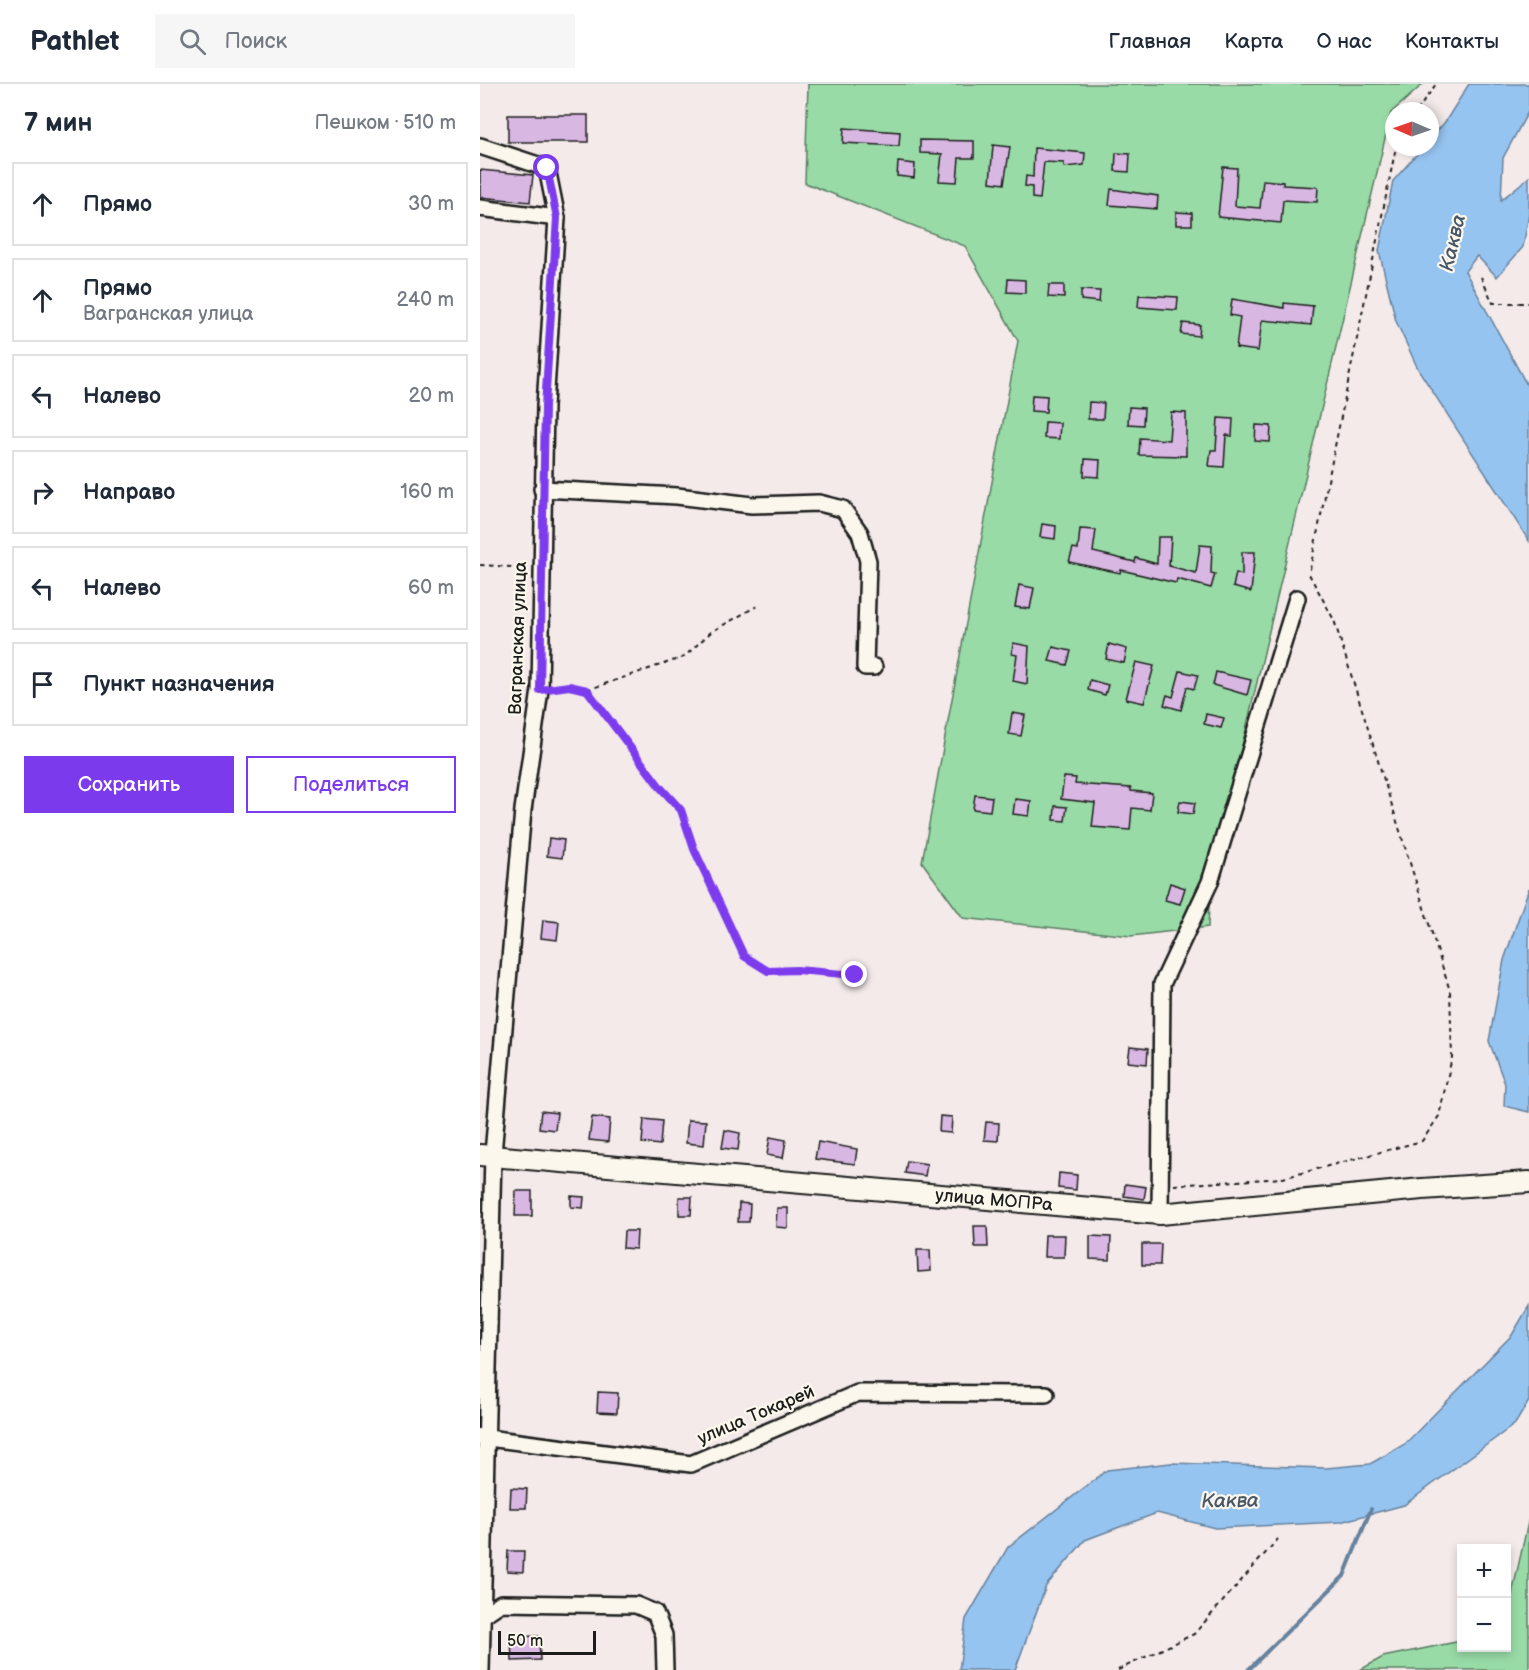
<!DOCTYPE html>
<html lang="ru">
<meta charset="utf-8">
<style>
:root{--surface:#fff;--page:#f6f6f7;--text:#1f2937;--muted:#747a83;--line:#e0e1e3;--accent:#7c3aed}
body{margin:0;font-family:"Balsamiq Sans",sans-serif;background:var(--page);color:var(--text)}
.controls{position:absolute;right:18px;bottom:18px;display:grid;overflow:hidden;border-radius:0px;box-shadow:0 3px 9px #0003}
.controls button{width:54px;height:54px;display:grid;place-items:center;padding:0;border:0;border-bottom:2px solid var(--line);background:var(--surface);color:var(--text);font:30px sans-serif}
.compass{position:absolute;left:905px;top:18px;width:54px;height:54px;border-radius:50%;background:var(--surface);box-shadow:0 3px 9px #0003;rotate:272deg}
.scale{position:absolute;left:18px;bottom:15px;width:98px;box-sizing:border-box;padding-left:6px;border:3px solid #1c1c1c;border-top:0;font-size:16px;line-height:21px;white-space:nowrap;color:#1c1c1c;-webkit-text-stroke:4px #fbf7ec;paint-order:stroke}
.stop{position:absolute;width:18px;height:18px;margin:-14px;border:4px solid #7c3aed;border-radius:50%;background:#fff}
.stop.end{background:#7c3aed;border-color:#fff;box-shadow:0 2px 6px #0008}
.list{margin:0;padding:0;list-style:none}
h2{display:flex;justify-content:space-between;align-items:center;height:78px;margin:0;padding:0 24px;font-size:26px}
h2 small{font-size:20px;font-weight:400;color:var(--muted)}
.list li{display:grid;grid-template-columns:39px 1fr auto;gap:18px;align-items:center;box-sizing:border-box;height:84px;margin:0 12px 12px;padding:0 12px;border:2px solid var(--line);border-radius:0px}
.list b{display:block;font-size:22px;white-space:nowrap}
.list p{margin:0;font-size:20px;white-space:nowrap;color:var(--muted)}
.list em{font-size:20px;font-style:normal;color:var(--muted)}
.actions{display:flex;gap:12px;padding:18px 24px}
.actions a{flex:1;padding:14px 0;border:2px solid var(--accent);border-radius:0px;text-align:center;font-size:21px;color:var(--accent)}
.actions .main{background:var(--accent);color:#fff}
.icon{flex:none;width:33px;height:33px;fill:none;stroke:currentColor;stroke-width:2;stroke-linecap:round;stroke-linejoin:round}
.map{position:relative;flex:none;width:1049px;height:1586px;overflow:hidden}
header{display:flex;align-items:center;gap:36px;box-sizing:border-box;height:84px;padding:0 30px;background:var(--surface);border-bottom:2px solid var(--line)}
header strong{font-size:28px}
nav{display:flex;gap:33px;margin-inline-start:auto;font-size:21px}
.search{width:420px;height:54px;background:var(--page);display:flex;align-items:center;gap:15px;box-sizing:border-box;padding:0 21px;border-radius:0px;color:var(--muted);font-size:22px}
main{display:flex}
aside{flex:1;background:var(--surface)}
.map>svg:first-child{display:block}
</style>
<header>
<strong>Pathlet</strong>
<div class="search"><svg class="icon" aria-label="search" viewBox="0 0 24 24"><circle cx="10" cy="10" r="6"/><path d="M15 15l6 6"/></svg>Поиск</div>
<nav><a>Главная</a><a>Карта</a><a>О нас</a><a>Контакты</a></nav>
</header>
<main>
<aside>
<h2>7 мин<small>Пешком · 510 m</small></h2>
<ul class="list">
<li><svg class="icon" aria-label="ahead" viewBox="0 0 24 24"><path d="M12 20V5M6 11l6-6 6 6"/></svg><div><b>Прямо</b></div><em>30 m</em></li>
<li><svg class="icon" aria-label="ahead" viewBox="0 0 24 24"><path d="M12 20V5M6 11l6-6 6 6"/></svg><div><b>Прямо</b><p>Вагранская улица</p></div><em>240 m</em></li>
<li><svg class="icon" aria-label="left" viewBox="0 0 24 24"><path d="M17 20v-9H6M10 6l-5 5 5 5"/></svg><div><b>Налево</b></div><em>20 m</em></li>
<li><svg class="icon" aria-label="right" viewBox="0 0 24 24"><path d="M7 20v-9h11M14 6l5 5-5 5"/></svg><div><b>Направо</b></div><em>160 m</em></li>
<li><svg class="icon" aria-label="left" viewBox="0 0 24 24"><path d="M17 20v-9H6M10 6l-5 5 5 5"/></svg><div><b>Налево</b></div><em>60 m</em></li>
<li><svg class="icon" aria-label="arrive" viewBox="0 0 24 24"><path d="M6 21V4h12l-3 4 3 4H6"/></svg><div><b>Пункт назначения</b></div></li>
</ul>
<div class="actions"><a class="main">Сохранить</a><a>Поделиться</a></div>
</aside>
<div class="map">
<svg width="1049" height="1586" viewBox="0 0 1049 1586">
<rect width="100%" height="100%" fill="#f4eaea"/>
<filter id="ink" filterUnits="userSpaceOnUse"><feTurbulence type="fractalNoise" baseFrequency=".0167" numOctaves="2"/><feDisplacementMap in="SourceGraphic" scale="12" xChannelSelector="R" yChannelSelector="G"/><feConvolveMatrix kernelMatrix="1 2 1 2 8 2 1 2 1" color-interpolation-filters="sRGB"/></filter>
<g filter="url(#ink)">
<g fill="#98dba7" stroke="#5a7c62" stroke-width="1.5">
<polygon points="328,0 943,0 911,29 730,798 728,843 651,852 483,834 442,778 538,257 485,162 325,99"/>
<polygon points="1049,1434 1049,1586 880,1586 903,1573 981,1557 982,1564 1026,1564 1027,1532"/>
</g>
<g fill="#96c4f1" stroke="#65819c" stroke-width="1.5">
<polygon points="989,0 1049,0 1049,26 1023,74 1021,116 1049,93 1049,130 1043,163 1017,193 997,172 985,187 1049,305 1049,457 938,285 916,237 899,167 913,97 943,63 950,63 950,55 965,38"/>
<polygon points="1049,804 1049,1028 1024,1022 1025,1000 1009,957 1024,876"/>
<polygon points="1049,1222 1049,1317 1035,1340 924,1421 860,1438 735,1444 677,1429 605,1456 566,1502 535,1586 479,1586 486,1535 528,1463 627,1386 691,1379 846,1384 890,1380 925,1360 1032,1251"/>
</g>
<g fill="none" stroke-linecap="round" stroke-linejoin="round">
<polyline stroke="#65819c" stroke-width="4" points="768,1586 864,1492 891,1425"/>
</g>
<g fill="#d8b7e3" stroke="#1c1c1c" stroke-width="1.5">
<rect x="28" y="31" width="80" height="27"/>
<polygon points="364,44 420,48 419,62 363,59"/>
<polygon points="440,56 494,57 494,74 479,74 477,98 459,97 462,70 440,69"/>
<polygon points="513,61 530,63 524,100 510,98"/>
<polygon points="554,64 605,69 604,81 584,83 584,79 564,78 560,115 552,114 552,103 545,102 546,92 553,93"/>
<polygon points="636,69 650,70 649,88 635,87"/>
<polygon points="418,78 435,80 434,94 417,92"/>
<polygon points="743,83 757,84 755,122 780,124 783,96 803,98 803,101 838,103 837,118 803,116 801,139 738,133"/>
<polygon points="0,86 53,91 50,118 0,113"/>
<polygon points="631,105 678,112 677,125 629,121"/>
<polygon points="696,128 712,129 712,141 696,141"/>
<polygon points="528,195 545,196 545,209 527,208"/>
<polygon points="569,201 584,201 584,214 568,213"/>
<polygon points="601,206 620,207 619,218 601,216"/>
<polygon points="659,211 698,213 697,226 658,223"/>
<polygon points="752,215 804,224 804,219 833,222 831,241 782,236 778,267 756,264 760,233 750,231"/>
<polygon points="703,239 720,241 719,252 701,250"/>
<polygon points="552,311 567,312 566,328 551,327"/>
<polygon points="609,318 624,319 623,335 608,335"/>
<polygon points="649,323 664,324 663,341 648,340"/>
<polygon points="691,328 706,329 706,372 659,371 660,354 689,356"/>
<polygon points="738,334 753,335 752,352 746,351 744,383 729,382 731,366 736,366"/>
<polygon points="565,338 580,339 579,355 564,354"/>
<polygon points="776,341 791,342 790,358 775,357"/>
<polygon points="605,375 620,376 619,393 604,392"/>
<polygon points="562,440 576,442 575,455 560,453"/>
<polygon points="600,445 616,446 613,468 655,478 656,474 677,480 678,453 691,453 689,482 716,489 720,461 732,462 731,489 735,490 731,504 697,495 696,499 641,486 640,489 589,478 593,464 598,465"/>
<polygon points="762,468 775,468 771,508 753,503 756,489 762,491"/>
<polygon points="539,501 554,504 550,525 535,523"/>
<polygon points="533,559 549,562 547,600 533,597 537,571 532,570"/>
<polygon points="629,560 647,565 644,579 626,575"/>
<polygon points="573,563 591,567 587,581 569,577"/>
<polygon points="656,578 674,582 664,619 646,615"/>
<polygon points="700,587 718,591 714,605 707,603 701,626 684,621 687,611 693,613"/>
<polygon points="736,588 771,596 767,611 733,601"/>
<polygon points="610,596 628,601 625,611 608,606"/>
<polygon points="532,629 545,631 541,652 529,650"/>
<polygon points="726,630 744,634 741,644 724,640"/>
<polygon points="584,693 596,694 595,700 651,704 651,707 672,709 670,726 652,724 650,746 612,743 615,719 581,715"/>
<polygon points="495,711 512,713 510,727 493,725"/>
<polygon points="535,715 551,717 549,732 533,730"/>
<polygon points="700,717 715,719 713,730 698,728"/>
<polygon points="575,722 587,723 585,737 574,736"/>
<polygon points="69,754 84,756 82,774 67,772"/>
<polygon points="690,799 705,804 700,820 685,816"/>
<polygon points="63,836 79,838 77,856 61,854"/>
<polygon points="650,963 668,965 667,980 648,978"/>
<polygon points="61,1027 77,1029 75,1046 59,1044"/>
<polygon points="460,1032 472,1033 471,1049 459,1048"/>
<polygon points="112,1033 130,1035 128,1058 109,1056"/>
<polygon points="164,1035 182,1037 180,1061 162,1059"/>
<polygon points="208,1036 226,1037 224,1061 206,1059"/>
<polygon points="506,1038 519,1039 518,1057 504,1056"/>
<polygon points="245,1046 260,1049 258,1066 242,1064"/>
<polygon points="290,1053 306,1056 303,1074 287,1071"/>
<polygon points="338,1058 377,1065 375,1080 335,1075"/>
<polygon points="427,1077 447,1080 445,1092 425,1089"/>
<polygon points="579,1089 597,1091 596,1106 578,1104"/>
<polygon points="645,1100 666,1103 664,1115 644,1112"/>
<polygon points="36,1107 52,1107 52,1132 35,1132"/>
<polygon points="91,1112 104,1113 103,1124 91,1123"/>
<polygon points="199,1113 212,1113 211,1131 199,1131"/>
<polygon points="259,1119 270,1120 269,1138 258,1138"/>
<polygon points="297,1124 308,1124 308,1144 296,1143"/>
<polygon points="494,1142 507,1142 508,1163 495,1163"/>
<polygon points="144,1147 157,1147 156,1165 143,1164"/>
<polygon points="565,1151 585,1151 584,1173 564,1173"/>
<polygon points="610,1152 631,1153 630,1176 610,1175"/>
<polygon points="662,1160 681,1160 680,1181 662,1181"/>
<polygon points="437,1166 450,1166 451,1187 438,1188"/>
<polygon points="118,1308 138,1309 137,1329 117,1328"/>
<polygon points="31,1404 47,1405 46,1424 30,1424"/>
<polygon points="28,1467 44,1467 43,1488 27,1487"/>
<polygon points="59,1552 60,1576 32,1577 31,1553"/>
</g>
<g fill="none" stroke-linecap="round" stroke-linejoin="round">
<defs>
<g id="minor">
<polyline points="0,62 67,84 77,134 65,322 60,606 43,726 13,1070 1,1586"/>
<polyline points="0,124 77,134"/>
<polyline points="62,405 197,412 272,421 339,419 363,425 380,449 388,477 385,583 394,583"/>
<polyline points="680,1130 682,900 730,798 817,514"/>
<polyline points="0,1353 211,1380 378,1309 566,1310"/>
<polyline points="0,1533 21,1519 156,1521 175,1529 184,1551 185,1586"/>
</g>
<g id="major">
<path id="s1" d="M0,1071L680,1130L942,1105L1049,1098"/>
</g>
</defs>
<use href="#minor" stroke="#1c1c1c" stroke-width="20"/>
<use href="#major" stroke="#1c1c1c" stroke-width="24"/>
<g stroke="#1c1c1c" stroke-width="2" stroke-dasharray="4.5 4.5" stroke-linecap="butt">
<polyline points="937,27 956,0"/>
<polyline points="1001,193 1013,219 1049,219"/>
<polyline points="0,481 48,484"/>
<polyline points="74,604 89,602 107,606 180,703 201,726 214,765 264,872 288,887 317,886 375,890"/>
<polyline points="107,606 204,573 231,548 277,522"/>
<polyline points="694,1101 803,1094 942,1057 959,1032 972,973 970,907 854,536 829,490 916,63"/>
<polyline points="638,1586 714,1550 798,1455"/>
</g>
<use href="#minor" stroke="#fbf7ec" stroke-width="15"/>
<use href="#major" stroke="#fbf7ec" stroke-width="20"/>
</g>
</g>
<g fill="none" stroke-linecap="round" stroke-linejoin="round" filter="url(#ink)">
<polyline stroke="#7c3aed" stroke-width="8" points="67,84 77,134 65,322 60,606 89,602 107,606 180,703 201,726 214,765 264,872 288,887 317,886 375,891"/>
</g>
<g text-anchor="middle" dominant-baseline="central" stroke-width="4.5" stroke-linejoin="round" paint-order="stroke">
<g font-size="18" fill="#1c1c1c" stroke="#fbf7ec">
<text transform="translate(38 554) rotate(-88)">Вагранская улица</text>
<text stroke="none"><textPath href="#s1" startOffset="516">улица МОПРа</textPath></text>
<text transform="translate(276 1331) rotate(-23)">улица Токарей</text>
</g>
<g font-size="20" font-style="italic" fill="#475767" stroke="#fbf7ec">
<text transform="translate(973 159) rotate(-77)">Каква</text>
<text transform="translate(750 1417) rotate(-1)">Каква</text>
</g>
</g>
</svg>
<div class="controls">
<button>+</button>
<button>−</button>
</div>
<svg class="compass" viewBox="-18 -18 36 36"><path d="M0-13l5 13h-10z" fill="#e53935"/><path d="M0 13l5-13h-10z" fill="#747a83"/></svg>
<div class="scale">50 m</div>
<div class="stop" style="left:67px;top:84px"></div>
<div class="stop end" style="left:375px;top:891px"></div>
</div>
</main>
